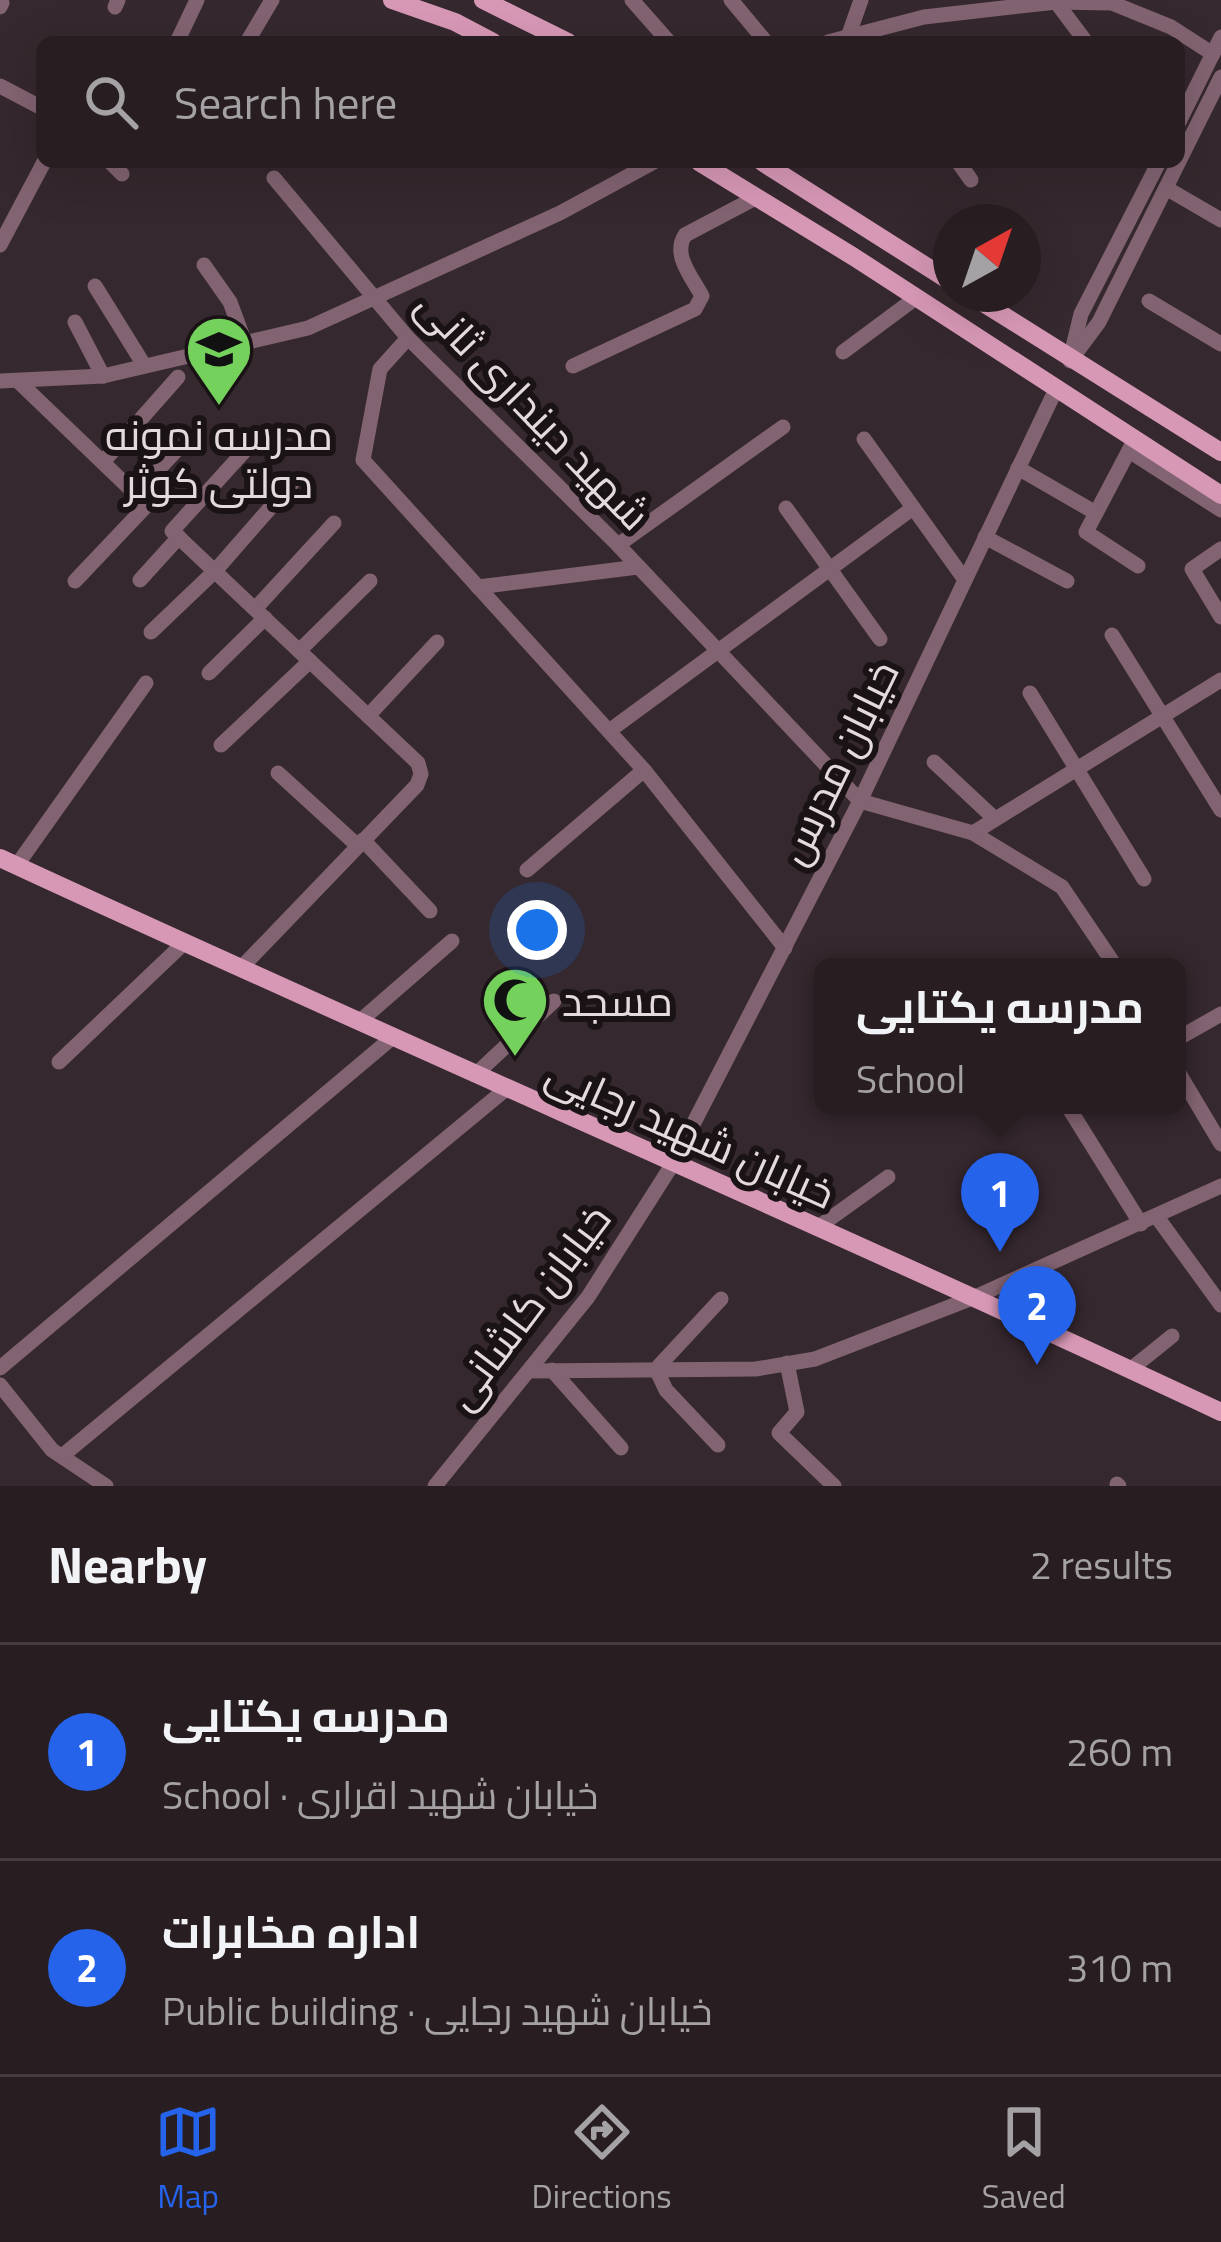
<!DOCTYPE html>
<meta charset="utf-8">
<style>
:root{--surface:#281e22;--page:#30272a;--text:#f1f3f6;--muted:#a5a2a5;--line:#443c40;--accent:#2563eb}
body{margin:0;font-family:"Titillium Web",Cairo,sans-serif;background:var(--page);color:var(--text)}
.compass{position:absolute;left:933px;top:204px;width:108px;height:108px;border-radius:50%;background:var(--surface);box-shadow:0 12px 48px #0002;rotate:40deg}
.you{position:absolute;left:537px;top:930px;width:42px;height:42px;margin:-30px;border:9px solid #fff;border-radius:50%;background:#1a73e8;box-shadow:0 0 0 18px #1a73e833}
.badge{display:grid;place-items:center;width:78px;height:78px;border-radius:50%;background:var(--accent);color:#fff;font-size:39px;font-weight:700}
.pin{position:absolute;translate:-50% -99px;filter:drop-shadow(0 3px 6px #0008)}
.pin::after{content:'';position:absolute;top:63px;width:42px;height:36px;background:inherit;clip-path:polygon(0 0,100% 0,50% 100%)}
.popup{position:absolute;left:814px;top:958px;width:372px;height:156px;box-sizing:border-box;display:grid;place-content:center;border-radius:18px;background:var(--surface);filter:drop-shadow(0 3px 9px #0005);font-size:39px;white-space:nowrap;color:var(--muted)}
.popup b{font-size:45px;color:var(--text)}
.popup::after{content:'';position:absolute;left:50%;top:100%;margin-left:-24px;border:24px solid transparent;border-top-color:var(--surface)}
.list{margin:0;padding:0;list-style:none}
h2{display:flex;justify-content:space-between;align-items:center;height:156px;margin:0;padding:0 48px;font-size:51px}
h2 small{font-size:39px;font-weight:400;color:var(--muted)}
.list li{display:grid;grid-template-columns:78px 1fr auto;gap:36px;align-items:center;box-sizing:border-box;height:216px;padding:0 48px;border-top:3px solid var(--line)}
.list b{display:block;font-size:45px;white-space:nowrap}
.list p{margin:0;font-size:39px;white-space:nowrap;color:var(--muted)}
.list em{font-size:39px;font-style:normal;color:var(--muted)}
.icon{flex:none;width:66px;height:66px;fill:none;stroke:currentColor;stroke-width:2;stroke-linecap:round;stroke-linejoin:round}
.map{position:relative;flex:none;width:1221px;height:1486px;overflow:hidden}
.search{position:absolute;background:var(--surface);box-shadow:0 12px 48px #0002;left:36px;right:36px;top:36px;height:132px;display:flex;align-items:center;gap:30px;box-sizing:border-box;padding:0 42px;border-radius:18px;color:var(--muted);font-size:45px}
.sheet{height:588px;background:var(--surface)}
nav{display:flex;justify-content:space-around;align-items:center;box-sizing:border-box;height:168px;border-top:3px solid var(--line);background:var(--surface);font-size:33px;color:var(--muted)}
nav a{display:grid;justify-items:center;gap:6px}
nav .on{color:var(--accent)}
.map>svg:first-child{display:block}
</style>
<div class="map">
<svg width="1221" height="1486" viewBox="0 0 1221 1486">
<rect width="100%" height="100%" fill="#35282e"/>
<g fill="none" stroke-linecap="round" stroke-linejoin="round">
<g stroke="#826371" stroke-width="15">
<polyline points="632,0 669,42"/>
<polyline points="731,0 766,42"/>
<polyline points="1056,2 1086,42"/>
<polyline points="0,7 2,3"/>
<polyline points="115,7 118,0"/>
<polyline points="848,37 861,0"/>
<polyline points="177,42 197,0"/>
<polyline points="247,42 272,0"/>
<polyline points="828,42 924,17 1056,2 1112,3 1171,27 1213,54"/>
<polyline points="0,86 42,108"/>
<polyline points="1179,122 1221,37"/>
<polyline points="110,162 122,174"/>
<polyline points="958,162 971,180"/>
<polyline points="274,178 408,338 618,545 860,801 973,833 1062,887 1116,967"/>
<polyline points="1166,188 1221,220"/>
<polyline points="0,245 44,162"/>
<polyline points="204,265 230,302 246,345"/>
<polyline points="95,286 144,365"/>
<polyline points="1149,301 1221,344"/>
<polyline points="75,322 103,376"/>
<polyline points="408,338 380,369 363,460 644,770 785,948"/>
<polyline points="843,352 917,297"/>
<polyline points="1071,355 1081,314 1159,162"/>
<polyline points="1070,361 1099,322 1221,77"/>
<path d="M573,366L695,309L702,296C692,277 672,255 685,235L757,197"/>
<polyline points="0,381 103,376 308,328 560,213 654,162"/>
<polyline points="19,382 147,505 75,581"/>
<polyline points="864,439 965,580"/>
<polyline points="1135,439 1086,532 1138,566"/>
<polyline points="1129,451 1221,510"/>
<polyline points="103,462 178,377"/>
<polyline points="1018,468 1096,513"/>
<polyline points="135,494 188,438"/>
<polyline points="786,508 880,639"/>
<polyline points="985,537 1067,581"/>
<polyline points="618,545 783,427"/>
<polyline points="1221,549 1192,569 1221,617"/>
<polyline points="140,580 179,537"/>
<polyline points="478,587 638,567"/>
<polyline points="255,609 334,523"/>
<polyline points="151,632 215,571 292,483"/>
<polyline points="1112,635 1221,810"/>
<polyline points="299,651 370,581"/>
<polyline points="209,673 265,618"/>
<polyline points="1030,693 1144,879"/>
<polyline points="368,716 437,642"/>
<polyline points="609,731 913,508"/>
<polyline points="221,745 310,661"/>
<polyline points="934,762 995,819"/>
<polyline points="278,773 358,846"/>
<polyline points="973,833 1221,680"/>
<polyline points="363,840 430,911"/>
<polyline points="17,865 146,683"/>
<polyline points="527,870 644,770"/>
<polyline points="241,968 417,785 421,774 418,763 172,531 250,445"/>
<polyline points="359,1022 452,941"/>
<polyline points="1177,1039 1221,1014"/>
<polyline points="59,1062 184,943"/>
<polyline points="1177,1070 1221,1144"/>
<polyline points="475,1075 554,1001"/>
<polyline points="1067,1105 1141,1224"/>
<polyline points="1157,1217 1221,1305"/>
<polyline points="817,1228 888,1177"/>
<polyline points="787,1363 797,1412 779,1433 834,1486"/>
<polyline points="0,1368 393,1037"/>
<polyline points="1131,1369 1172,1336"/>
<polyline points="552,1370 621,1448"/>
<polyline points="530,1371 756,1369 815,1359 975,1297 1221,1186"/>
<polyline points="0,1385 52,1450 106,1486"/>
<polyline points="718,1445 666,1390 656,1369 721,1299"/>
<polyline points="62,1456 506,1089"/>
<polyline points="1117,1484 1119,1486"/>
<polyline points="435,1486 588,1297 672,1165 860,801 1057,387"/>
</g>
<g stroke="#d798b6" stroke-width="18">
<polyline points="392,0 455,22 493,42"/>
<polyline points="483,0 568,42"/>
<polyline points="699,162 854,257 1221,495"/>
<polyline points="762,162 951,282"/>
<polyline points="969,294 1221,452"/>
<path d="M0,858C406,1046 816,1222 1221,1412"/>
</g>
</g>
<defs>
<symbol id="school-pin" viewBox="-11 -11 22 30"><path d="M0 17L-7.5 6A9.5 9.5 0 1 1 7.5 6Z" fill="#74d25c" stroke="#191315"/><path d="M0-5L7-2L0 1L-7-2ZM-4 1L0 2.5L4 1V4Q0 6-4 4Z" fill="#111"/></symbol>
<symbol id="mosque-pin" viewBox="-11 -11 22 30"><path d="M0 17L-7.5 6A9.5 9.5 0 1 1 7.5 6Z" fill="#74d25c" stroke="#191315"/><path d="M3.5-4.9A6 6 0 1 0 3.5 4.9A5 5 0 1 1 3.5-4.9Z" fill="#111"/></symbol>
</defs>
<g fill-rule="evenodd">
<use href="#school-pin" x="181" y="311" width="76" height="104"/>
<use href="#mosque-pin" x="477" y="962" width="76" height="104"/>
</g>
<g text-anchor="middle" dominant-baseline="central" stroke-width="12" stroke-linejoin="round" paint-order="stroke">
<g font-size="42" fill="#e3dade" stroke="#191315">
<text transform="translate(534 409) rotate(46)">شهید دینداری ثانی</text>
<text transform="translate(837 762) rotate(-64)">خیابان مدرس</text>
<text transform="translate(691 1132) rotate(24)">خیابان شهید رجایی</text>
<text transform="translate(527 1306) rotate(-53)">خیابان کاشانی</text>
</g>
<g font-size="42" fill="#e3dade" stroke="#191315">
<text x="219" y="434">مدرسه نمونه<tspan x="219" dy="48">دولتی کوثر</tspan></text>
<text x="562" y="1000" text-anchor="start">مسجد</text>
</g>
</g>
</svg>
<svg class="compass" viewBox="-18 -18 36 36"><path d="M0-13l5 13h-10z" fill="#e53935"/><path d="M0 13l5-13h-10z" fill="#a5a2a5"/></svg>
<div class="you"></div>
<div class="pin badge" style="left:1000px;top:1252px">1</div>
<div class="popup"><b>مدرسه یکتایی</b>School</div>
<div class="pin badge" style="left:1037px;top:1365px">2</div>
<div class="search"><svg class="icon" aria-label="search" viewBox="0 0 24 24"><circle cx="10" cy="10" r="6"/><path d="M15 15l6 6"/></svg>Search here</div>
</div>
<section class="sheet">
<h2>Nearby<small>2 results</small></h2>
<ul class="list">
<li><span class="badge">1</span><div><b>مدرسه یکتایی</b><p>School · خیابان شهید اقراری</p></div><em>260 m</em></li>
<li><span class="badge">2</span><div><b>اداره مخابرات</b><p>Public building · خیابان شهید رجایی</p></div><em>310 m</em></li>
</ul>
</section>
<nav>
<a class="on"><svg class="icon" aria-label="map" viewBox="0 0 24 24"><path d="M3 6l6-2 6 2 6-2v14l-6 2-6-2-6 2zM9 4v14M15 6v14"/></svg>Map</a>
<a><svg class="icon" aria-label="directions" viewBox="0 0 24 24"><path d="M12 3l9 9-9 9-9-9zM9 14v-3h6M13 9l2 2-2 2"/></svg>Directions</a>
<a><svg class="icon" aria-label="saved" viewBox="0 0 24 24"><path d="M7 4h10v16l-5-4-5 4z"/></svg>Saved</a>
</nav>
